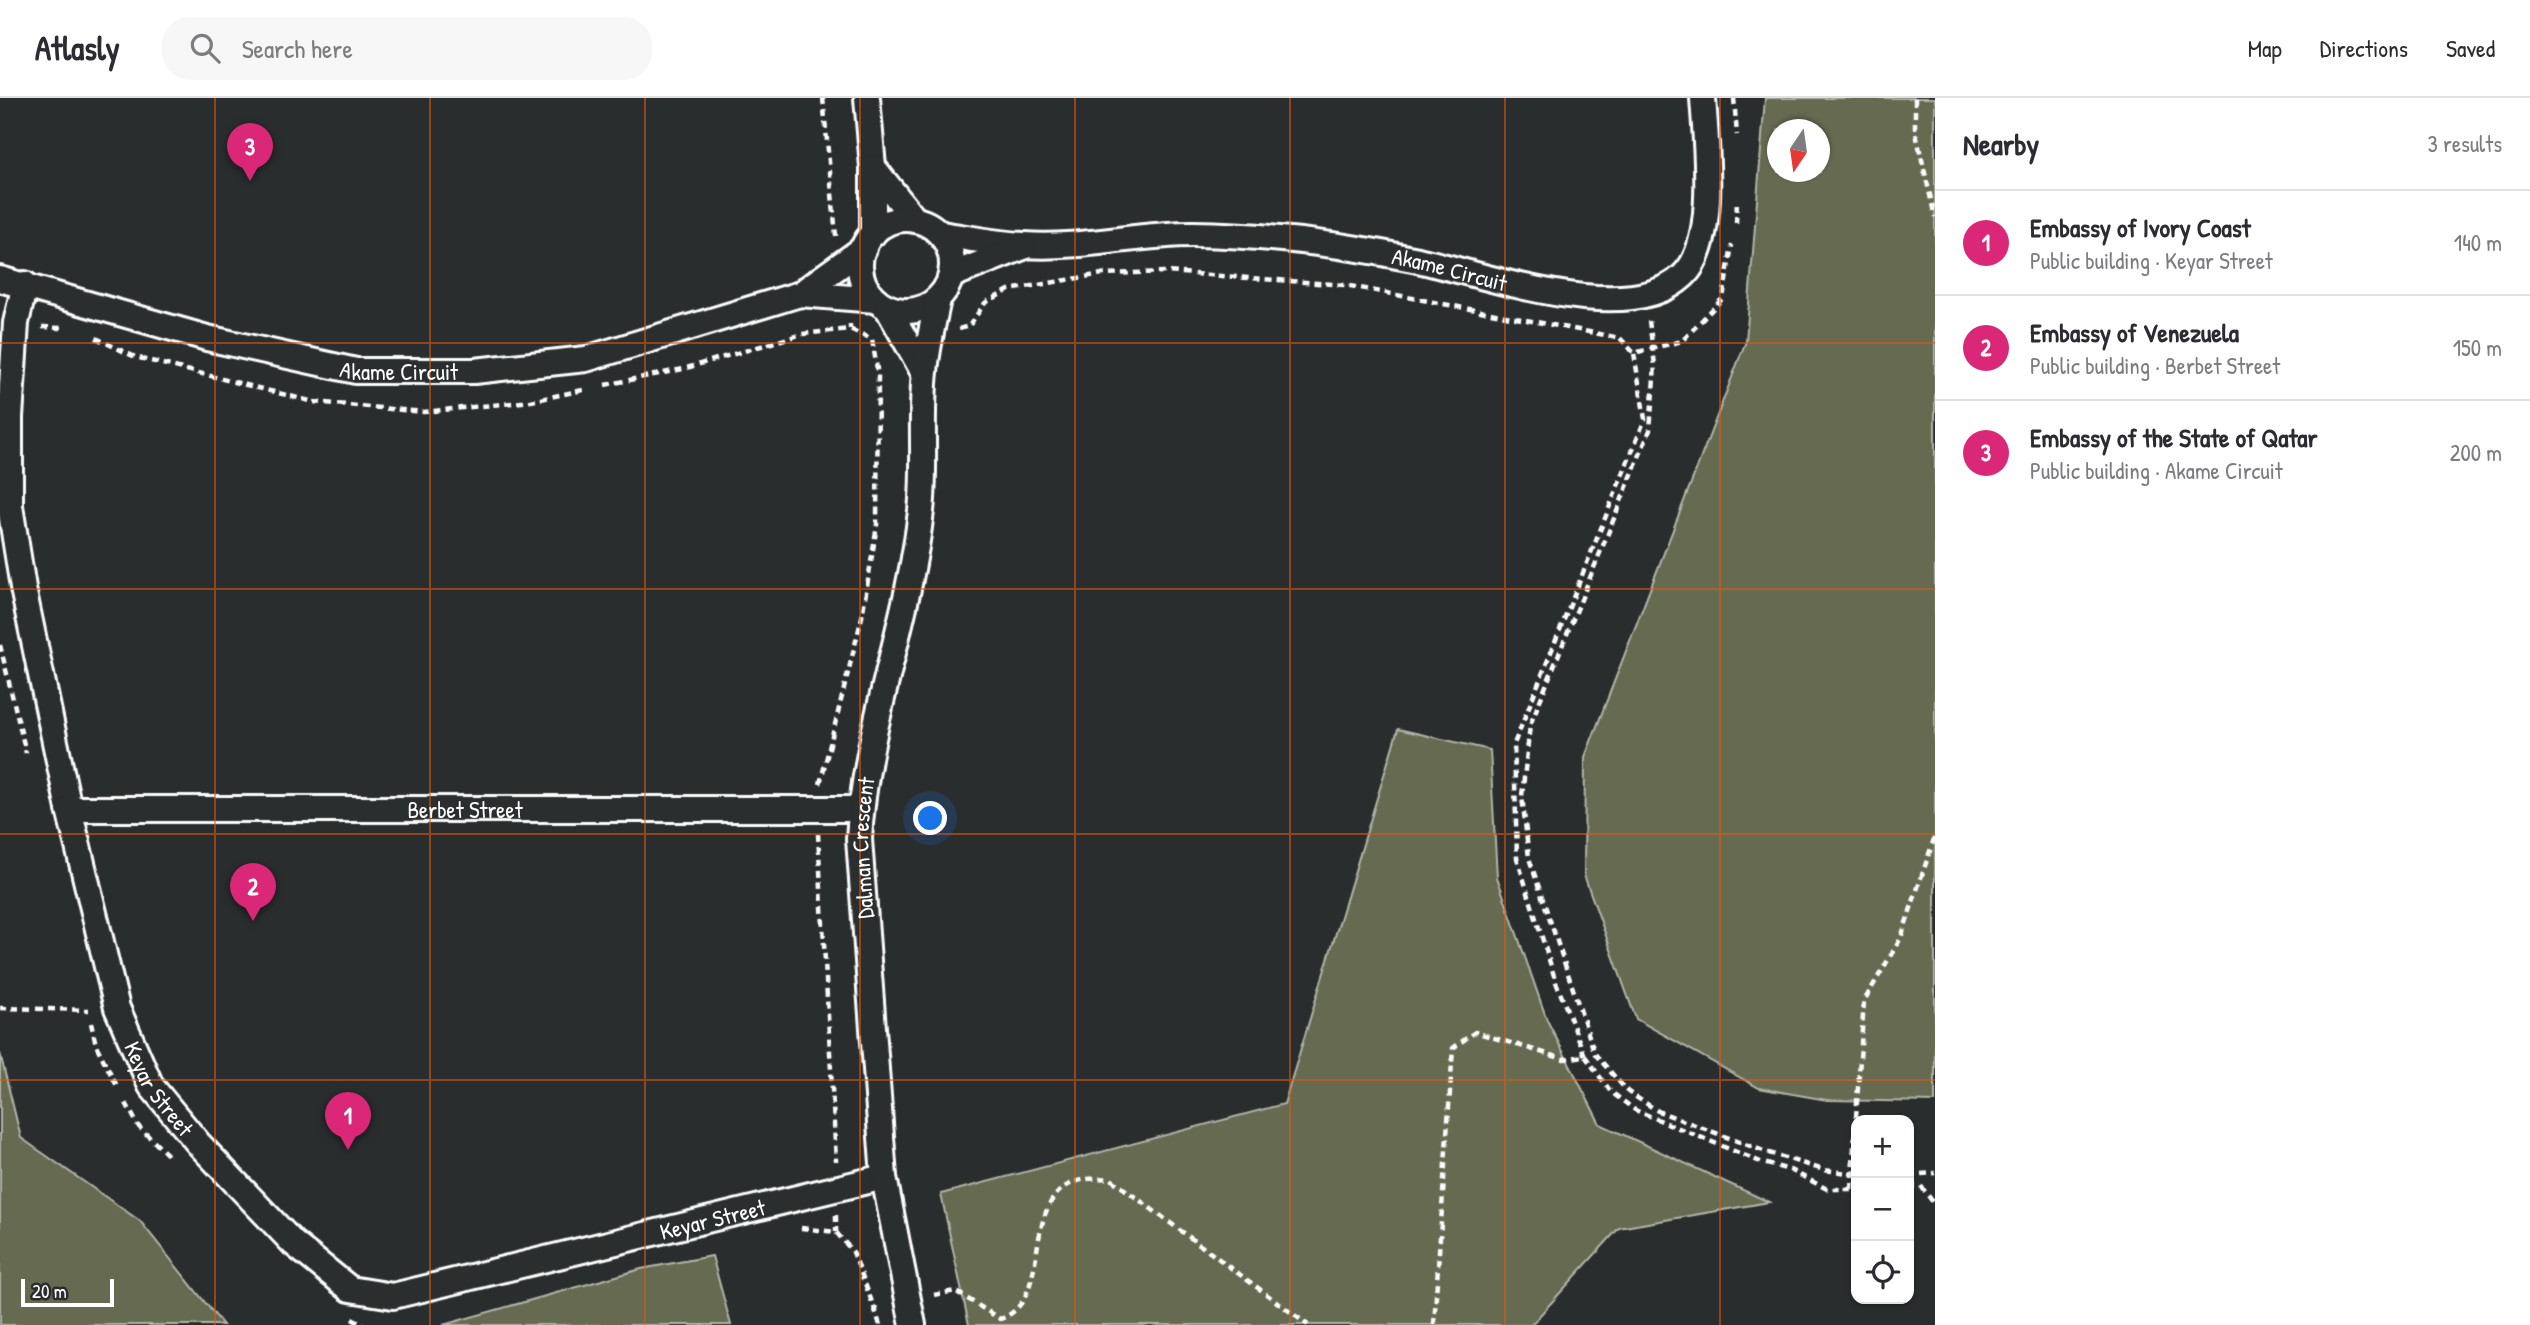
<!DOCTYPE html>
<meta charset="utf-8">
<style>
:root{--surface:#fff;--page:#f7f7f7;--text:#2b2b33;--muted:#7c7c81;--line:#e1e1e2;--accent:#db2777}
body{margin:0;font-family:"Patrick Hand",sans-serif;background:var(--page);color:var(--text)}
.controls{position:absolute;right:21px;bottom:21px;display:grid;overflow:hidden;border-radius:14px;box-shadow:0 2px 5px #0004}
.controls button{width:63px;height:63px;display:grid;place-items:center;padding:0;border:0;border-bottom:2px solid var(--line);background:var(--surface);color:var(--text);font:35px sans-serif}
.compass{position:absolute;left:1767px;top:21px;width:63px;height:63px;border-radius:50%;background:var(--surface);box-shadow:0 2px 5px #0004;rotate:193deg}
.scale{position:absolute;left:21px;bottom:18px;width:93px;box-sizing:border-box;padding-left:7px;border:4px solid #fff;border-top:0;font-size:19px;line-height:24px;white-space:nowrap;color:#fff;-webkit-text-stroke:5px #2a2d2e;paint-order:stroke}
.you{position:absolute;left:931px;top:721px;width:24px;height:24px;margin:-18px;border:5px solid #fff;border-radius:50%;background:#1a73e8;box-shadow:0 0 0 10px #1a73e833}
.badge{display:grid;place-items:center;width:46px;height:46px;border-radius:50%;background:var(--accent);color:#fff;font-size:23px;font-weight:700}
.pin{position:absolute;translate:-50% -58px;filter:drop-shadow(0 2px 4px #0008)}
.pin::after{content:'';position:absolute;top:37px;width:24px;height:21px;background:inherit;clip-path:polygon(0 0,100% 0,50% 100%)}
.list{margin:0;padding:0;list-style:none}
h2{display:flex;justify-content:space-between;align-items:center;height:91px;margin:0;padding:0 28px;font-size:30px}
h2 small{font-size:23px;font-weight:400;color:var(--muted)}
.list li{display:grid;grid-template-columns:46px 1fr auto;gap:21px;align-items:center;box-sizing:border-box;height:105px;padding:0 28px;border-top:2px solid var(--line)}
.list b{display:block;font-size:26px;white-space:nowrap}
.list p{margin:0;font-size:23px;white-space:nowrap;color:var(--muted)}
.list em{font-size:23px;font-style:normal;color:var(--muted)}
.icon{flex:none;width:38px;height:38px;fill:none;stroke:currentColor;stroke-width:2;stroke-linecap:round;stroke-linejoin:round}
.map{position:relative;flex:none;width:1935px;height:1227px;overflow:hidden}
header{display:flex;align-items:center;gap:42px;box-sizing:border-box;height:98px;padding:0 35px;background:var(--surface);border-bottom:2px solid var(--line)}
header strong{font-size:33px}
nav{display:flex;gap:38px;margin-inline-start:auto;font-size:24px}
.search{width:490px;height:63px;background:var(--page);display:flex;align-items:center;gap:18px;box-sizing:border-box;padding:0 24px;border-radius:28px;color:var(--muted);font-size:26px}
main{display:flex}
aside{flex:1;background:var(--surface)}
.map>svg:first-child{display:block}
</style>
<header>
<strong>Atlasly</strong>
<div class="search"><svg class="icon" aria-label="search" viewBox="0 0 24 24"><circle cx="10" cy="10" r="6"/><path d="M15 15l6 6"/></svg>Search here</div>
<nav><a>Map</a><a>Directions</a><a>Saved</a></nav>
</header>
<main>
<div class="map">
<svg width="1935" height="1227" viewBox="0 0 1935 1227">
<rect width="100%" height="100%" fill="#2a2d2e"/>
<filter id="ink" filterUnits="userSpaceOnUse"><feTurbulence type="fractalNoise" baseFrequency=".0143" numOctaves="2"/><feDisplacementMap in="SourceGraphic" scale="14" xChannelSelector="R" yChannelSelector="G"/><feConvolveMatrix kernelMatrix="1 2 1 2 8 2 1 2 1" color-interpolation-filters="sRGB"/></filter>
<g filter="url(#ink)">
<g fill="#656b51" stroke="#b2b5a8" stroke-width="2" fill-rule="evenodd">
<path d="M1765,0H1935V1004L1827,1002L1759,990L1636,921L1584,777L1585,659L1746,243ZM1778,32H1820V74H1778Z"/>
<polygon points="1398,631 1490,652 1497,779 1547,922 1600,1026 1769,1104 1619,1130 1531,1227 969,1227 941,1096 1284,1006"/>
<polygon points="0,955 21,1040 140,1123 223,1227 0,1227"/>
<polygon points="712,1158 731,1227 443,1227 641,1171"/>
</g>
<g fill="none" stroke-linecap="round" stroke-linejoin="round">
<defs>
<g id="minor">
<polyline points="867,0 873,69 873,136"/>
<polyline points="873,69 915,122"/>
<circle cx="906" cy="167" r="46"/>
<path id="s1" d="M941,136C968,140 997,146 1024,147C1080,151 1137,136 1193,136C1267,137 1341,146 1413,161C1482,175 1626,231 1683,178C1718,146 1706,46 1703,0"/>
<polyline points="952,177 1023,149"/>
<path id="s2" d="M0,181L207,240L356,273H474L586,261L800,196L864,150"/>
<path id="s3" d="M25,186L16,225L10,319V408L23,490L69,711L117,910L151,988L198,1045L293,1145L350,1191L393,1198L884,1079"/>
<polyline points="800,196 876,202"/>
<polyline points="887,209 924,275"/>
<path id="s4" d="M69,711H860"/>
<path id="s5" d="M913,1227L884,1079L859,741C865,629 909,523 921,413C926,367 920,320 925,274C927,250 933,225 938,201"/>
</g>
</defs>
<use href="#minor" stroke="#fff" stroke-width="30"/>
<g stroke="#fff" stroke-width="4.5" stroke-dasharray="7 5" stroke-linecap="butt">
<polyline points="823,0 836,138"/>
<polyline points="1734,0 1737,37"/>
<polyline points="1915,0 1915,31 1935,119"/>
<polyline points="1736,125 1737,102"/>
<polyline points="1649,223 1655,267 1650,332 1530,627 1522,698 1529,760 1595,956 1628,994 1658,1013 1769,1055 1824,1072 1856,1076"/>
<polyline points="42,229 61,230"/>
<polyline points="959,231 969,228 985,205 1009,192 1102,176 1167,174 1345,187 1620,240 1634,255"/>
<polyline points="96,240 135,259 314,304 424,314 531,303 583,292"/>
<polyline points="605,287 683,271 802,236 850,231 850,226"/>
<polyline points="0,547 26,655"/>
<polyline points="820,686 862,519 877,427 878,277 872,241 850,231"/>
<polyline points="818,736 836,1063"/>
<polyline points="0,910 89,912"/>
<polyline points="91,925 96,947 117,988"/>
<polyline points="1585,958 1611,994 1635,1012 1763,1065 1790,1072 1827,1091 1856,1091"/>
<polyline points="126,1005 139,1029 171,1060"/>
<polyline points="1909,1077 1935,1075"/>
<polyline points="1909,1088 1921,1088 1935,1107"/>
<polyline points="1851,1091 1864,903 1901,840 1935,738"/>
<polyline points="836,1117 836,1134"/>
<polyline points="801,1130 836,1134 853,1154 875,1212"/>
<path d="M934,1197L955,1193L1000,1221C1064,1199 1004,1070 1111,1081L1308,1227"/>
<polyline points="352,1221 363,1227"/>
<polyline points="880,1227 875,1212 881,1211"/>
<polyline points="1434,1227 1453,950 1475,934 1564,961 1585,958 1556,884 1517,760 1514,646 1645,321 1634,255 1682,243 1723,200 1732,147"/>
</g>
<use href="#minor" stroke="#2a2d2e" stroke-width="24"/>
</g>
</g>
<path fill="none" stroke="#e8590c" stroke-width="2" stroke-opacity="0.55" d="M215,0V1227M430,0V1227M645,0V1227M860,0V1227M1075,0V1227M1290,0V1227M1505,0V1227M1720,0V1227M0,245H1935M0,491H1935M0,736H1935M0,982H1935"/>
<g text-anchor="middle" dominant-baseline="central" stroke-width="5" stroke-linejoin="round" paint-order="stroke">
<g font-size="23" fill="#fff" stroke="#2a2d2e">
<text stroke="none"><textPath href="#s1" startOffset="513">Akame Circuit</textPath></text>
<text stroke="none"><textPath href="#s2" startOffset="411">Akame Circuit</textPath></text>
<text stroke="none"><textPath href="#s4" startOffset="396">Berbet Street</textPath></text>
<text stroke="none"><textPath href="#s5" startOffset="481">Dalman Crescent</textPath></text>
<text stroke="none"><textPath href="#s3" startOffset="828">Keyar Street</textPath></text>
<text stroke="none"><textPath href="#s3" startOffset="1479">Keyar Street</textPath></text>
</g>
</g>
</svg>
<div class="controls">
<button>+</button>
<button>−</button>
<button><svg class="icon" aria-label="locate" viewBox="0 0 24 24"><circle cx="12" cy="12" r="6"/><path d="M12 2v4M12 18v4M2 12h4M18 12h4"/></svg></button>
</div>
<svg class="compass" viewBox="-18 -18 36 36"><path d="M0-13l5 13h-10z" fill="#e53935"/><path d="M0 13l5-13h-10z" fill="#7c7c81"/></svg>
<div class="scale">20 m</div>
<div class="you"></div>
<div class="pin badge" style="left:348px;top:1052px">1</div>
<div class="pin badge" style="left:253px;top:823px">2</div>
<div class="pin badge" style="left:250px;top:83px">3</div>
</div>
<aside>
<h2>Nearby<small>3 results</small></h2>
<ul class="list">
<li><span class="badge">1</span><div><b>Embassy of Ivory Coast</b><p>Public building · Keyar Street</p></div><em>140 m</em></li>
<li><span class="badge">2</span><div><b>Embassy of Venezuela</b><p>Public building · Berbet Street</p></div><em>150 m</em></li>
<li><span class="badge">3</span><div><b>Embassy of the State of Qatar</b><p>Public building · Akame Circuit</p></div><em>200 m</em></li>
</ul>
</aside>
</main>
